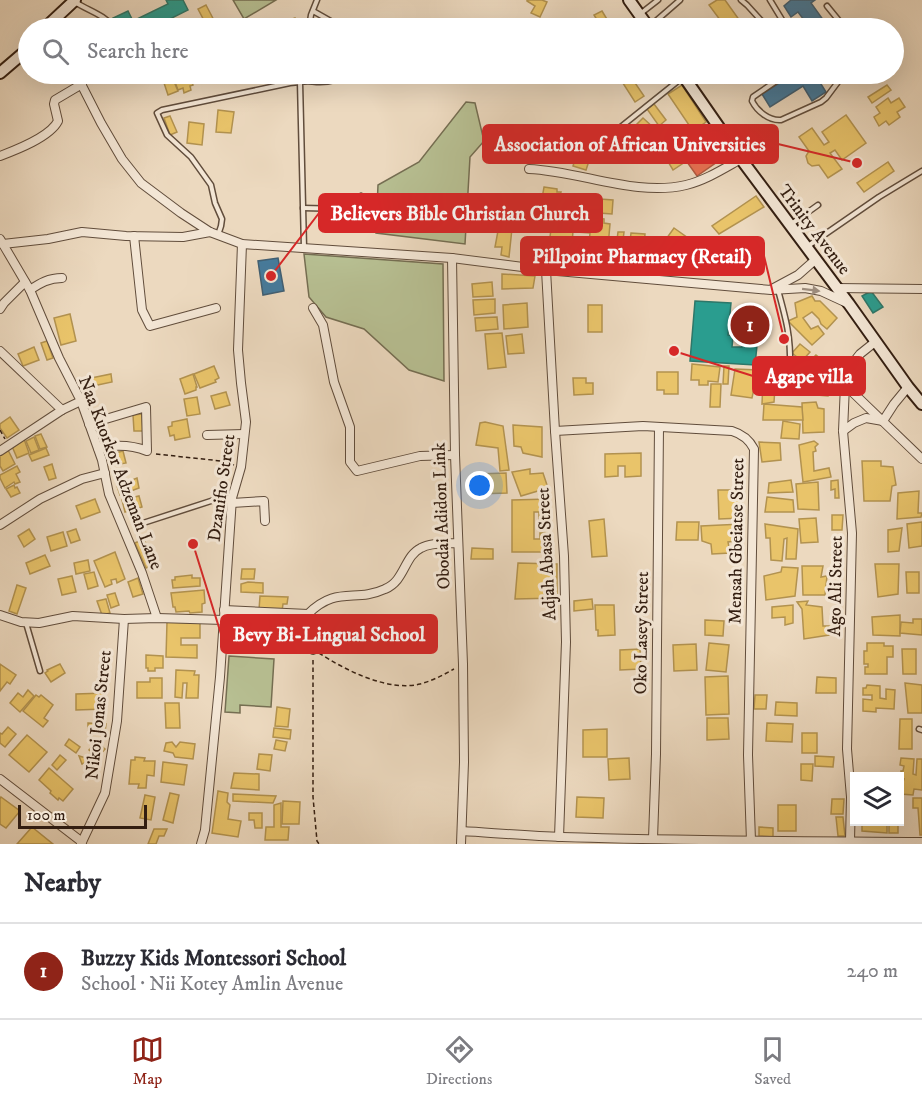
<!DOCTYPE html>
<meta charset="utf-8">
<style>
:root{--surface:#fff;--page:#f7f7f7;--text:#2b2b33;--muted:#7c7c81;--line:#e1e1e2;--accent:#8f2418}
body{margin:0;font-family:"IM FELL DW Pica",serif;background:var(--page);color:var(--text)}
.controls{position:absolute;right:18px;bottom:18px;display:grid;overflow:hidden;border-radius:0px;box-shadow:0 6px 24px #0002}
.controls button{width:54px;height:54px;display:grid;place-items:center;padding:0;border:0;border-bottom:2px solid var(--line);background:var(--surface);color:var(--text);font:30px sans-serif}
.scale{position:absolute;left:18px;bottom:15px;width:129px;box-sizing:border-box;padding-left:6px;border:3px solid #331e11;border-top:0;font-size:16px;line-height:21px;white-space:nowrap;color:#331e11;-webkit-text-stroke:4px #f3e6d5;paint-order:stroke}
.you{position:absolute;left:480px;top:486px;width:21px;height:21px;margin:-15px;border:4px solid #fff;border-radius:50%;background:#1a73e8;box-shadow:0 0 0 9px #1a73e833}
.badge{display:grid;place-items:center;width:39px;height:39px;border-radius:50%;background:var(--accent);color:#fff;font-size:20px;font-weight:700}
.pin{position:absolute;translate:-50% -50%;border:3px solid #fff;box-shadow:0 2px 6px #0006}
.list{margin:0;padding:0;list-style:none}
h2{display:flex;justify-content:space-between;align-items:center;height:78px;margin:0;padding:0 24px;font-size:26px}
h2 small{font-size:20px;font-weight:400;color:var(--muted)}
.list li{display:grid;grid-template-columns:39px 1fr auto;gap:18px;align-items:center;box-sizing:border-box;height:96px;padding:0 24px;border-top:2px solid var(--line)}
.list b{display:block;font-size:22px;white-space:nowrap}
.list p{margin:0;font-size:20px;white-space:nowrap;color:var(--muted)}
.list em{font-size:20px;font-style:normal;color:var(--muted)}
.icon{flex:none;width:33px;height:33px;fill:none;stroke:currentColor;stroke-width:2;stroke-linecap:round;stroke-linejoin:round}
.map{position:relative;flex:none;width:922px;height:844px;overflow:hidden}
.search{position:absolute;background:var(--surface);box-shadow:0 6px 24px #0002;left:18px;right:18px;top:18px;height:66px;display:flex;align-items:center;gap:15px;box-sizing:border-box;padding:0 21px;border-radius:33px;color:var(--muted);font-size:22px}
.sheet{height:174px;background:var(--surface)}
nav{display:flex;justify-content:space-around;align-items:center;box-sizing:border-box;height:84px;border-top:2px solid var(--line);background:var(--surface);font-size:16px;color:var(--muted)}
nav a{display:grid;justify-items:center;gap:3px}
nav .on{color:var(--accent)}
.map>svg:first-child{display:block}
</style>
<div class="map">
<svg width="922" height="844" viewBox="0 0 922 844">
<rect width="100%" height="100%" fill="#ecd9bf"/>
<filter id="stains"><feTurbulence type="fractalNoise" baseFrequency=".00333" numOctaves="4"/><feColorMatrix values="0 0 0 0 .2 0 0 0 0 .09 0 0 0 0 .02 0 0 0 .5 -.17"/></filter>
<radialGradient id="worn" r=".72"><stop offset=".6" stop-color="#630" stop-opacity="0"/><stop offset="1" stop-color="#630" stop-opacity=".3"/></radialGradient>
<g fill="#b7bf92" stroke="#756e52" stroke-width="1.5">
<polygon points="233,0 276,0 244,19"/>
<polygon points="466,102 475,103 484,141 470,157 465,244 376,233 378,185 419,162"/>
<polygon points="304,254 443,264 444,381 409,370 364,329 326,317 309,297"/>
<polygon points="229,656 274,659 271,707 240,705 240,713 225,712"/>
</g>
<g fill="#e9c46a" stroke="#b2924f" stroke-width="1.5">
<polygon points="527,0 542,0 547,2 540,17 531,13 535,6 527,1"/>
<polygon points="717,0 725,0 745,28 726,28 709,5"/>
<polygon points="206,5 218,28 208,28 198,9"/>
<polygon points="602,11 611,26 616,23 619,28 602,28 594,15"/>
<polygon points="295,18 297,25 283,28 281,23"/>
<polygon points="184,74 189,74 193,85 190,86 191,90 184,93 183,88 178,90 173,77"/>
<polygon points="624,74 629,74 644,96 635,102 619,77"/>
<polygon points="757,74 776,74 777,75 765,83"/>
<polygon points="172,77 178,91 168,95 163,80"/>
<polygon points="682,85 706,122 693,131 668,94"/>
<polygon points="887,85 891,90 872,103 868,97"/>
<polygon points="888,98 891,103 899,98 905,107 897,112 900,117 889,125 886,121 879,126 874,117 880,113 876,107"/>
<polygon points="654,104 666,120 659,126 647,109"/>
<polygon points="218,110 234,112 231,133 216,132"/>
<polygon points="846,115 866,143 842,160 835,150 830,153 842,169 828,178 819,165 812,166 808,163 806,156 809,151 799,137 812,128 824,145 829,142 822,132"/>
<polygon points="170,116 177,132 170,135 164,118"/>
<polygon points="643,118 655,129 641,144 629,132"/>
<polygon points="189,122 204,124 202,145 187,143"/>
<polygon points="705,125 708,130 699,136 706,147 693,156 684,142 696,135 694,132"/>
<polygon points="685,149 691,158 673,170 667,160"/>
<polygon points="576,156 589,161 586,170 573,166"/>
<polygon points="888,162 894,171 864,192 857,183"/>
<polygon points="544,187 557,189 557,192 561,192 559,201 556,201 555,206 541,204"/>
<polygon points="756,196 764,207 719,234 712,226"/>
<polygon points="600,199 613,200 612,214 599,213"/>
<polygon points="585,217 604,219 604,223 610,224 608,247 589,245 590,233 577,232 577,223 584,224"/>
<polygon points="513,219 509,257 501,255 502,247 495,247 500,220"/>
<polygon points="674,228 688,238 675,256 661,246"/>
<polygon points="551,229 573,231 571,256 548,253"/>
<polygon points="618,232 624,232 621,257 615,256"/>
<polygon points="631,233 645,234 643,259 628,258"/>
<polygon points="502,274 535,276 533,288 502,289"/>
<polygon points="492,282 493,296 473,297 472,284"/>
<polygon points="812,296 815,301 820,301 837,318 827,329 821,324 819,319 812,312 803,318 811,329 818,326 824,334 812,345 788,321 797,317 795,303"/>
<polygon points="495,299 495,313 474,315 473,300"/>
<polygon points="527,303 528,327 504,329 503,305"/>
<rect x="588" y="305" width="14" height="27"/>
<polygon points="70,314 76,341 61,345 54,318"/>
<polygon points="497,317 498,329 476,331 475,318"/>
<polygon points="502,333 506,367 488,369 485,334"/>
<polygon points="522,334 524,353 508,354 506,336"/>
<polygon points="47,341 53,358 47,360 41,343"/>
<polygon points="800,344 810,352 802,361 792,353"/>
<polygon points="34,347 39,360 23,366 18,354"/>
<polygon points="816,355 841,374 833,382 808,363"/>
<polygon points="764,357 777,358 774,402 762,404"/>
<polygon points="692,364 720,367 718,382 708,381 708,385 699,385 699,380 691,380"/>
<polygon points="214,366 219,378 215,380 216,382 200,388 194,374"/>
<polygon points="724,366 729,366 728,384 723,384"/>
<polygon points="735,369 758,370 752,398 731,395"/>
<polygon points="657,372 678,372 678,394 664,394 664,390 657,390"/>
<polygon points="111,374 112,382 88,387 86,379"/>
<polygon points="193,374 197,387 196,387 196,390 185,394 180,379"/>
<polygon points="573,378 586,378 586,383 593,383 593,394 574,395"/>
<polygon points="805,383 829,383 828,396 805,394"/>
<polygon points="711,384 721,384 720,407 710,407"/>
<polygon points="226,392 230,405 215,409 211,396"/>
<polygon points="197,397 200,414 187,416 184,399"/>
<polygon points="816,402 818,408 824,409 824,432 803,433 802,403"/>
<polygon points="764,404 802,407 803,420 763,420"/>
<polygon points="142,414 143,431 134,431 133,415"/>
<polygon points="10,417 19,430 7,438 0,428 0,424"/>
<polygon points="187,419 190,437 175,440 174,435 170,436 168,427 172,426 172,422"/>
<polygon points="783,421 800,424 799,439 781,438"/>
<polygon points="485,422 503,426 509,470 500,471 498,448 476,445 480,423"/>
<polygon points="513,425 542,427 542,457 523,453 521,447 514,446"/>
<polygon points="41,434 47,447 40,449 35,436"/>
<polygon points="34,437 39,450 31,453 26,441"/>
<polygon points="24,439 29,453 17,458 11,444"/>
<polygon points="814,441 818,444 815,447 816,451 813,452 814,471 829,468 831,477 803,482 799,445"/>
<polygon points="759,442 780,443 781,460 762,462"/>
<polygon points="46,448 49,455 32,461 29,455"/>
<polygon points="8,450 15,464 3,471 0,466 0,455"/>
<polygon points="123,451 126,463 109,466 107,455"/>
<polygon points="641,453 641,476 625,477 625,466 618,466 618,476 605,477 605,454"/>
<polygon points="862,461 881,461 881,466 893,467 896,485 892,486 890,501 864,501"/>
<polygon points="52,464 56,478 49,480 44,467"/>
<polygon points="17,466 20,472 16,474 20,482 15,484 14,482 5,488 0,478 0,475"/>
<polygon points="530,469 530,474 543,473 548,488 521,496 512,472"/>
<polygon points="506,473 507,493 477,494 476,474"/>
<polygon points="137,478 139,488 120,495 117,486"/>
<polygon points="791,480 793,492 768,493 769,483"/>
<polygon points="838,480 839,498 835,498 835,489 831,490 831,481"/>
<polygon points="818,482 819,510 798,509 796,484"/>
<polygon points="14,485 15,488 17,487 20,493 11,497 6,489"/>
<polygon points="718,490 742,490 742,518 719,519"/>
<polygon points="919,491 918,513 922,513 921,517 897,519 898,493"/>
<polygon points="139,496 142,507 125,512 122,500"/>
<polygon points="767,497 793,500 794,512 765,512"/>
<polygon points="95,499 100,512 81,519 76,506"/>
<polygon points="549,499 549,521 539,521 539,512 534,512 534,539 540,539 540,533 549,533 549,552 512,552 512,500"/>
<polygon points="832,515 843,515 842,530 832,530"/>
<polygon points="816,518 818,542 801,543 799,519"/>
<polygon points="604,519 607,556 592,557 589,521"/>
<polygon points="677,522 699,522 698,540 676,540"/>
<polygon points="922,522 922,546 909,548 907,524"/>
<polygon points="742,524 741,528 734,529 735,541 728,542 730,553 712,554 711,544 702,541 701,526"/>
<polygon points="765,524 798,529 796,559 786,559 787,538 784,539 782,561 771,560 770,538 766,538"/>
<polygon points="902,528 899,551 888,552 888,530"/>
<polygon points="29,529 35,539 24,547 18,536"/>
<polygon points="76,529 80,540 71,543 67,532"/>
<polygon points="63,532 67,546 51,551 47,537"/>
<polygon points="144,539 155,564 146,568 135,543"/>
<polygon points="472,548 493,549 493,559 471,559"/>
<polygon points="115,552 125,579 117,583 116,579 111,580 112,584 105,587 94,561"/>
<polygon points="45,555 50,566 30,574 26,563"/>
<polygon points="88,560 90,571 76,574 74,563"/>
<polygon points="518,563 557,564 557,598 515,599"/>
<polygon points="875,564 899,564 898,594 878,597"/>
<polygon points="802,566 823,566 821,577 827,576 825,595 803,595"/>
<polygon points="782,567 798,568 795,596 766,600 764,576 781,572"/>
<polygon points="242,569 255,569 254,579 241,579"/>
<polygon points="94,572 98,586 88,589 84,574"/>
<polygon points="906,572 919,572 919,593 907,593"/>
<polygon points="192,575 192,578 200,578 200,586 173,588 172,580 175,580 175,577"/>
<polygon points="72,576 76,592 62,595 58,579"/>
<polygon points="138,578 143,594 133,597 128,582"/>
<polygon points="248,582 263,583 263,593 241,592 241,584"/>
<polygon points="17,585 26,588 17,614 9,611"/>
<polygon points="204,590 205,603 202,604 202,612 190,613 189,611 176,612 175,607 173,607 171,593"/>
<polygon points="115,593 119,605 111,608 107,595"/>
<polygon points="260,596 288,597 287,604 283,604 282,611 259,610"/>
<polygon points="106,599 110,613 102,615 97,601"/>
<polygon points="592,599 593,609 574,611 574,601"/>
<polygon points="808,601 806,605 822,607 823,626 829,626 829,635 804,639 802,609 797,602"/>
<polygon points="595,605 614,605 615,635 598,636 598,630 596,630"/>
<polygon points="793,605 793,623 785,625 785,617 772,618 772,607"/>
<polygon points="900,615 900,636 873,635 872,617"/>
<polygon points="913,619 922,619 922,635 900,633 901,622 913,623"/>
<polygon points="705,620 724,621 723,636 705,635"/>
<polygon points="167,622 200,623 200,638 181,638 181,645 197,645 197,658 166,657"/>
<polygon points="709,643 729,645 726,672 706,670"/>
<polygon points="867,643 884,643 884,646 893,646 893,657 887,657 887,674 865,674 865,667 868,667 868,664 864,664 864,651 867,651"/>
<polygon points="696,644 697,670 674,671 673,645"/>
<polygon points="640,649 641,669 620,670 620,650"/>
<polygon points="902,649 916,649 916,674 903,674"/>
<polygon points="146,655 163,656 163,668 155,668 155,671 148,671 148,668 146,668"/>
<polygon points="0,664 16,675 10,684 7,682 0,691"/>
<polygon points="60,664 65,673 51,682 45,673 48,671 47,670"/>
<polygon points="176,670 195,671 194,675 199,675 198,698 186,698 187,683 183,683 182,698 175,697"/>
<polygon points="728,676 729,714 706,715 705,677"/>
<polygon points="817,677 836,678 836,693 816,693"/>
<polygon points="150,678 162,678 162,698 137,698 137,682 150,682"/>
<polygon points="905,683 922,685 922,713 908,713"/>
<polygon points="867,685 880,686 880,698 886,699 886,689 895,690 894,709 876,708 876,712 863,711 863,699 872,700 872,695 863,695 863,688 866,688"/>
<polygon points="28,690 34,696 20,712 10,703 18,693 23,697"/>
<polygon points="105,693 105,709 76,710 76,694"/>
<polygon points="36,695 39,697 41,695 53,705 44,718 48,721 43,727 23,711"/>
<polygon points="755,695 767,695 766,709 754,709"/>
<polygon points="776,702 797,703 797,716 775,715"/>
<polygon points="165,703 179,703 180,728 166,728"/>
<polygon points="277,707 290,709 288,727 275,726"/>
<polygon points="707,718 728,718 729,739 707,740"/>
<polygon points="900,719 912,719 912,749 899,749"/>
<polygon points="88,723 106,724 105,732 88,731"/>
<polygon points="767,723 793,724 792,742 766,741"/>
<polygon points="8,727 16,734 5,747 0,743 0,733 2,734"/>
<polygon points="274,728 291,730 290,739 273,737"/>
<polygon points="607,729 607,757 583,757 583,730"/>
<rect x="802" y="733" width="15" height="20"/>
<polygon points="27,735 47,752 29,772 9,755"/>
<polygon points="69,739 80,747 76,753 65,745"/>
<polygon points="276,740 287,742 285,751 274,749"/>
<polygon points="96,741 105,749 96,759 82,764 79,756 86,758 91,752 89,750"/>
<polygon points="172,742 176,747 180,742 195,744 193,759 175,757 173,753 164,751 166,743"/>
<polygon points="259,754 272,755 270,771 257,769"/>
<polygon points="60,755 66,760 57,770 52,765"/>
<polygon points="815,756 834,757 833,767 815,766"/>
<polygon points="135,757 145,758 144,761 155,761 154,776 147,775 146,788 138,788 139,784 129,784 131,760 135,760"/>
<polygon points="629,758 630,779 609,780 608,759"/>
<polygon points="901,758 914,759 913,774 916,775 917,759 922,759 922,790 914,789 913,795 900,794 900,782 903,782 904,779 901,779 901,771 903,771 904,766 900,765"/>
<polygon points="163,762 187,765 184,785 161,782"/>
<polygon points="801,764 813,764 812,781 801,780"/>
<polygon points="49,768 73,789 63,801 59,798 58,800 50,793 51,791 39,780"/>
<polygon points="234,773 259,774 259,790 231,788"/>
<polygon points="218,791 228,793 227,802 230,805 228,819 241,821 238,837 212,833"/>
<polygon points="170,793 179,795 173,823 163,820"/>
<polygon points="233,794 276,796 273,803 233,801"/>
<polygon points="145,795 155,797 151,820 140,818"/>
<polygon points="1,797 20,811 6,828 0,824 0,799"/>
<polygon points="577,797 604,798 603,818 576,817"/>
<polygon points="913,798 922,798 922,835 920,835 918,808 913,808"/>
<polygon points="832,799 844,799 843,814 831,814"/>
<polygon points="283,801 300,802 299,824 282,824"/>
<polygon points="281,803 281,827 289,827 288,840 265,840 266,827 274,827 274,805"/>
<rect x="778" y="805" width="18" height="26"/>
<polygon points="249,813 262,813 262,828 255,828 254,820 249,820"/>
<polygon points="836,817 843,817 845,836 838,836"/>
<polygon points="862,822 887,822 887,833 862,831"/>
<rect x="889" y="822" width="9" height="11"/>
<polygon points="32,827 53,844 17,844"/>
<polygon points="759,827 773,828 773,837 759,836"/>
<polygon points="154,829 167,829 164,836 159,836 156,844 148,844"/>
</g>
<polygon fill="#e76f51" stroke="#b1573e" stroke-width="1.5" points="707,148 717,162 697,176 687,162"/>
<g fill="#2a9d8f" stroke="#2d7769" stroke-width="1.5">
<polygon points="166,0 183,0 188,10 152,28 119,28 113,18 128,11 133,21 168,4"/>
<polygon points="871,291 883,307 873,313 862,296"/>
<polygon points="695,301 731,303 728,335 733,336 732,347 742,347 743,327 739,325 740,309 748,311 749,306 760,316 755,365 690,361"/>
</g>
<g fill="#457b9d" stroke="#405f73" stroke-width="1.5">
<polygon points="791,0 815,0 811,3 829,28 810,28 798,12 791,17 784,6"/>
<polygon points="793,74 820,74 816,76 826,92 812,101 803,86 770,107 762,94"/>
<polygon points="278,258 284,291 263,295 258,261"/>
</g>
<g fill="none" stroke-linecap="round" stroke-linejoin="round">
<defs>
<g id="lane">
<polyline points="741,0 747,5 768,28"/>
<polyline points="770,0 787,28"/>
<path d="M75,2C89,11 103,14 115,28"/>
<polyline points="827,6 845,28"/>
<polyline points="313,11 343,28"/>
<polyline points="640,14 658,0"/>
<polyline points="649,27 680,0"/>
<polyline points="309,28 311,15 317,0"/>
<path d="M783,74L782,77L753,97L752,101C757,111 769,121 781,120L821,102L826,98L844,74"/>
<polyline points="607,138 683,77"/>
<polyline points="303,208 344,209 361,196"/>
<polyline points="790,225 818,205"/>
<polyline points="218,235 221,226 222,219 215,203 211,185 191,157 167,135 157,113 162,110 290,83 300,82 301,74"/>
<polyline points="808,246 879,197 922,171"/>
<path d="M304,248L300,82C310,80 311,82 320,82C332,82 341,79 350,74"/>
<path d="M778,290C786,319 791,337 790,367"/>
<polyline points="137,525 214,500 231,498"/>
<polyline points="26,623 40,671"/>
<polyline points="919,729 922,730"/>
</g>
<g id="street">
<polyline points="637,28 646,24"/>
<polyline points="76,74 101,123 122,159 141,183 181,213 210,232 242,244 452,258 546,270 771,290 805,288 821,291 847,303"/>
<path d="M0,156C16,150 50,137 58,121L54,104L55,100L82,84"/>
<path d="M529,169C580,171 636,197 686,185C706,180 723,169 741,159"/>
<polyline points="134,236 142,310 150,326 216,308"/>
<polyline points="0,239 30,290 59,358 81,401 102,460 109,494 142,573 157,618"/>
<polyline points="3,244 48,239 82,232 126,236 183,237 210,232"/>
<polyline points="452,258 455,455 463,664 464,762 461,844"/>
<polyline points="546,270 555,431 564,556 566,642 559,837"/>
<polyline points="837,288 922,289"/>
<polyline points="772,289 798,275 815,260"/>
<path d="M30,290C40,283 49,278 62,278"/>
<polyline points="313,308 323,325 334,382 350,427 350,462 357,471 420,456 455,455"/>
<polyline points="0,309 4,303 25,282"/>
<polyline points="0,351 62,410"/>
<polyline points="845,385 922,459"/>
<path d="M89,424L146,407L147,451C132,445 113,445 98,448"/>
<path d="M555,431L643,426L732,431C742,434 749,439 754,449L748,755L751,841"/>
<polyline points="843,431 854,423 866,418 883,421 894,404 908,387"/>
<polyline points="207,435 244,434"/>
<polyline points="0,451 62,410 81,401"/>
<polyline points="232,503 264,501 265,521"/>
<polyline points="0,525 40,499 82,479 105,473"/>
<polyline points="224,610 308,614"/>
<polyline points="0,615 21,622 39,623 73,616 124,619 157,618 224,620"/>
<path d="M313,650L307,628L308,614C337,585 355,603 385,589C405,581 404,556 421,548C431,542 447,544 458,543"/>
<polyline points="0,779 82,842"/>
<path d="M462,831C495,833 529,836 562,837C682,841 802,841 922,842"/>
<polyline points="653,839 656,754 659,427"/>
<polyline points="850,841 851,797 847,749 852,533 843,431 845,385 849,368 860,354 875,342"/>
<polyline points="81,844 105,793 117,721 124,619"/>
<polyline points="201,844 205,830 220,677 232,498 241,467 246,422 241,383 238,350 242,244"/>
</g>
<g id="secondary">
<polyline points="629,0 649,28"/>
<polyline points="45,28 75,0"/>
<polyline points="0,73 28,49"/>
<polyline points="682,74 741,159 849,304 908,387 922,404"/>
</g>
</defs>
<use href="#lane" stroke="#614d3c" stroke-width="7"/>
<use href="#street" stroke="#614d3c" stroke-width="10"/>
<use href="#secondary" stroke="#331e11" stroke-width="14"/>
<g stroke="#331e11" stroke-width="1.5" stroke-dasharray="4.5 3" stroke-linecap="butt">
<polyline points="0,430 5,439"/>
<polyline points="156,454 221,461 234,465"/>
<path d="M319,653C345,670 388,692 420,684C432,681 443,675 454,669"/>
<polyline points="313,660 313,797 317,841 319,844"/>
</g>
<use href="#lane" stroke="#f3e6d5" stroke-width="4"/>
<use href="#street" stroke="#f3e6d5" stroke-width="8"/>
<use href="#secondary" stroke="#f3e6d5" stroke-width="10"/>
</g>
<defs><path id="oneway-solid" d="M-6-.8H1V-3.2L6.5 0L1 3.2V.8H-6Z" transform="scale(1.5)"/></defs>
<use fill="#9d8c7d" href="#oneway-solid" transform="translate(811 290) rotate(7)"/>
<g text-anchor="middle" dominant-baseline="central" stroke-width="6" stroke-linejoin="round" paint-order="stroke">
<g font-size="18" fill="#331e11" stroke="#f3e6d5">
<text transform="translate(814 230) rotate(53)">Trinity Avenue</text>
<text transform="translate(120 473) rotate(69)">Naa Kuorkor Adzeman Lane</text>
<text transform="translate(222 488) rotate(-82)">Dzanifio Street</text>
<text transform="translate(442 516) rotate(-92)">Obodai Adidon Link</text>
<text transform="translate(737 541) rotate(-89)">Mensah Gbeiatse Street</text>
<text transform="translate(547 554) rotate(-93)">Adjah Abasa Street</text>
<text transform="translate(836 586) rotate(-89)">Ago Ali Street</text>
<text transform="translate(642 633) rotate(-89)">Oko Lasey Street</text>
<text transform="translate(99 715) rotate(-84)">Nikoi Jonas Street</text>
</g>
</g>
<path fill="none" stroke="#d62828" stroke-width="2" d="M857 163L778 144M271 276L319 213M784 339L764 256M674 351L753 376M193 544L221 634"/>
<g fill="#d62828" stroke="#f3e6d5" stroke-width="2">
<circle cx="857" cy="163" r="6"/>
<circle cx="271" cy="276" r="6"/>
<circle cx="784" cy="339" r="6"/>
<circle cx="674" cy="351" r="6"/>
<circle cx="193" cy="544" r="6"/>
</g>
<g fill="#d62828" stroke="#d62828" stroke-width="2">
<rect x="483" y="125" width="295" height="38" rx="6"/>
<rect x="319" y="194" width="283" height="38" rx="6"/>
<rect x="521" y="237" width="243" height="38" rx="6"/>
<rect x="753" y="357" width="112" height="38" rx="6"/>
<rect x="221" y="615" width="216" height="38" rx="6"/>
</g>
<g font-size="20" text-anchor="middle" font-weight="bold" fill="#fff">
<text x="630" y="151">Association of African Universities</text>
<text x="460" y="220">Believers Bible Christian Church</text>
<text x="642" y="263">Pillpoint Pharmacy (Retail)</text>
<text x="809" y="383">Agape villa</text>
<text x="329" y="641">Bevy Bi-Lingual School</text>
</g>
<rect width="100%" height="100%" filter="url(#stains)"/>
<rect width="100%" height="100%" fill="url(#worn)"/>
</svg>
<div class="controls">
<button><svg class="icon" aria-label="layers" viewBox="0 0 24 24"><path d="M12 4l9 5-9 5-9-5zM3 14l9 5 9-5"/></svg></button>
</div>
<div class="scale">100 m</div>
<div class="you"></div>
<div class="pin badge" style="left:750px;top:325px">1</div>
<div class="search"><svg class="icon" aria-label="search" viewBox="0 0 24 24"><circle cx="10" cy="10" r="6"/><path d="M15 15l6 6"/></svg>Search here</div>
</div>
<section class="sheet">
<h2>Nearby<small></small></h2>
<ul class="list">
<li><span class="badge">1</span><div><b>Buzzy Kids Montessori School</b><p>School · Nii Kotey Amlin Avenue</p></div><em>240 m</em></li>
</ul>
</section>
<nav>
<a class="on"><svg class="icon" aria-label="map" viewBox="0 0 24 24"><path d="M3 6l6-2 6 2 6-2v14l-6 2-6-2-6 2zM9 4v14M15 6v14"/></svg>Map</a>
<a><svg class="icon" aria-label="directions" viewBox="0 0 24 24"><path d="M12 3l9 9-9 9-9-9zM9 14v-3h6M13 9l2 2-2 2"/></svg>Directions</a>
<a><svg class="icon" aria-label="saved" viewBox="0 0 24 24"><path d="M7 4h10v16l-5-4-5 4z"/></svg>Saved</a>
</nav>
